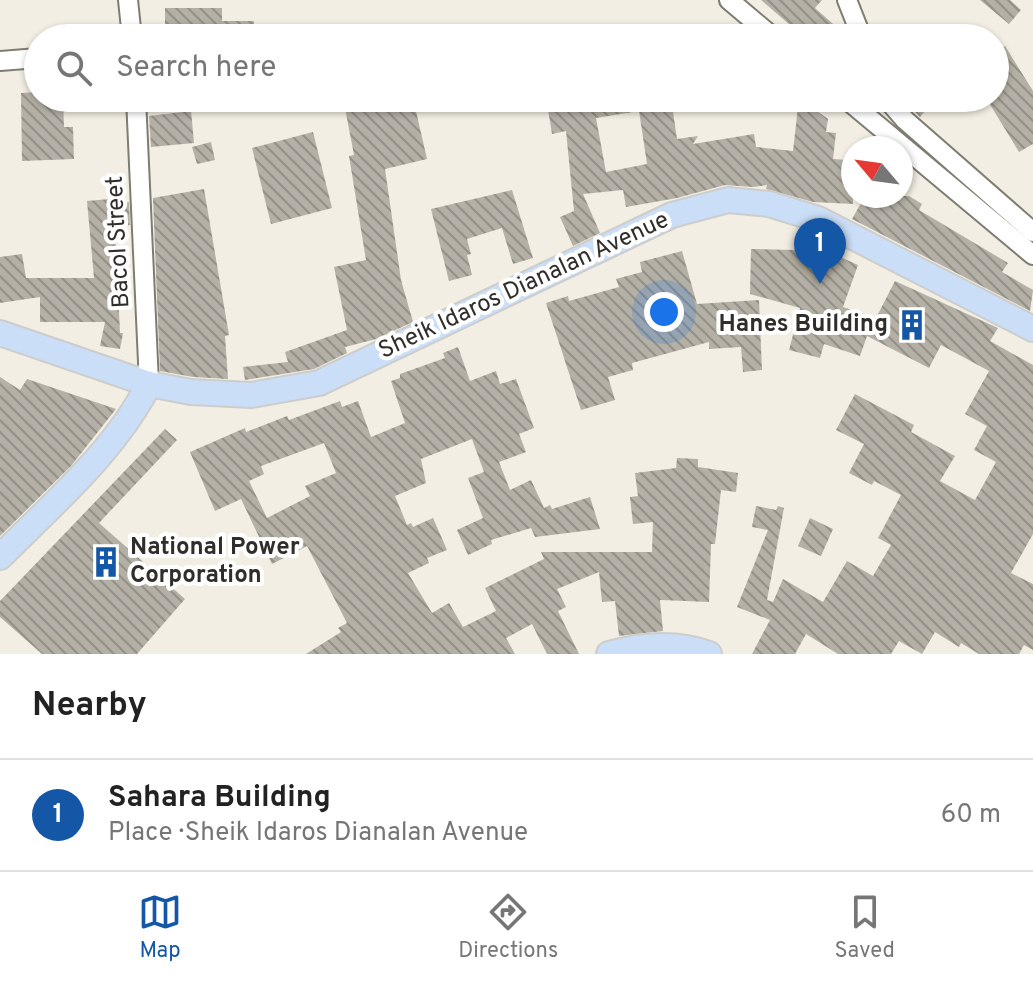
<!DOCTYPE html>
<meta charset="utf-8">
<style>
:root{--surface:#fff;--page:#f2f2f2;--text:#222;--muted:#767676;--line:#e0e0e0;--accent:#1357a6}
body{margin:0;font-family:Overpass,sans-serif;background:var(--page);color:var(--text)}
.compass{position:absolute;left:841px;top:136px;width:72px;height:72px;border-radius:50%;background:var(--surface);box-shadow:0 2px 6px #0004;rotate:299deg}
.you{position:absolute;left:664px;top:312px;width:28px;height:28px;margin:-20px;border:6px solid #fff;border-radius:50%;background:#1a73e8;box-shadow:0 0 0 12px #1a73e833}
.badge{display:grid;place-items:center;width:52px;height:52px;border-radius:50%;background:var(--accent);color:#fff;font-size:26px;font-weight:700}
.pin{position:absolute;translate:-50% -66px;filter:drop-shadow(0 2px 4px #0008)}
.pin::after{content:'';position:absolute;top:42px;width:28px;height:24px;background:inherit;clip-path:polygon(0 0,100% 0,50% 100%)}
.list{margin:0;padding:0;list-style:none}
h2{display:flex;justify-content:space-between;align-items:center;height:104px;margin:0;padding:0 32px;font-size:34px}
h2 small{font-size:26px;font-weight:400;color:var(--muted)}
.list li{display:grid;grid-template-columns:52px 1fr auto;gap:24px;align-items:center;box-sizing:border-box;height:112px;padding:0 32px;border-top:2px solid var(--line)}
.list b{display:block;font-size:30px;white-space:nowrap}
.list p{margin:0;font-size:26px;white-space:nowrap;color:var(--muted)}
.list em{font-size:26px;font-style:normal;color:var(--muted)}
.icon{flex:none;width:44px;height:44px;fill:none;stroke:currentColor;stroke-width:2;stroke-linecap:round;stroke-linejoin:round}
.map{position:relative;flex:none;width:1033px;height:654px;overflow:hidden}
.search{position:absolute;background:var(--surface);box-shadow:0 2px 6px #0004;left:24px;right:24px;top:24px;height:88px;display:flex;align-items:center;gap:20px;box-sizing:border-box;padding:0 28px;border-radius:44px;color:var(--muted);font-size:30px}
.sheet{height:216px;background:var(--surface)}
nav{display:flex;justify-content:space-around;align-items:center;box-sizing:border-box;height:112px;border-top:2px solid var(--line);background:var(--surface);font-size:22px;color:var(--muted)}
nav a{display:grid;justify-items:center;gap:4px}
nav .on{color:var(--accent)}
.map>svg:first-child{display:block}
</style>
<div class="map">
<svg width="1033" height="654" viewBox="0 0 1033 654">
<defs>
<pattern id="building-back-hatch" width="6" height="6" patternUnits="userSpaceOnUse" patternTransform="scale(2)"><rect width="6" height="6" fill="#b4b0a5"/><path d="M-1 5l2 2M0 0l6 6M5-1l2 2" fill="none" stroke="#939087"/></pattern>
</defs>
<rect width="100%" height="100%" fill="#f2eee3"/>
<g fill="url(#building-back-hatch)" fill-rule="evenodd">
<polygon points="761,0 822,0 815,8 849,38 805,38"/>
<polygon points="980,0 1010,0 1021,10 1009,24"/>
<polygon points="165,8 222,8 222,21 254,21 254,38 165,38"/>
<polygon points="1005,46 1033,91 1033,144 1019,152 986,98 995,98 995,52"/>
<polygon points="38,92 38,98 63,98 64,127 73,127 74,159 22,161 21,93"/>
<polygon points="393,98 413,98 427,159 385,169 401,280 413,322 376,339 345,347 347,353 314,369 245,380 243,367 288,362 285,352 347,330 334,267 366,260 349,156 354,155 345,108"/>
<path d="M579,98H671L677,139L698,136L693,144L754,134L756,147L793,151L799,98L828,119L826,132L836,133L833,159L847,160V169L853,172V204L813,202L766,189L767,185L753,187L725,185L677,198L626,207L623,190L583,194L600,233L573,246L560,217L574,211L566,131L552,134L547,103ZM639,111L647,164L606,172L596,118Z"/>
<polygon points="902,98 936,98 920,117"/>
<polygon points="191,111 194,143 151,147 149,116"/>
<polygon points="313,132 332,208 271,224 252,148"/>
<polygon points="211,142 215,160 197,164 192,147"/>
<polygon points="204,189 229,335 225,336 228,379 193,377 160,371 153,198"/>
<polygon points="512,190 533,258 513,264 502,228 467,239 471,254 467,255 472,275 449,281 431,209"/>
<polygon points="865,196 909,196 922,204 919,210 1008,263 1002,272 1033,290 1030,311 852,219"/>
<polygon points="121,198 121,204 129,202 130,225 115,226 120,333 123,333 120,349 100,346 105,322 40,322 40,297 0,303 0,257 22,254 26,278 94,278 87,201"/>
<polygon points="798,238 858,265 843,307 876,318 895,281 998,328 990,341 1033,365 1033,534 1011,573 1033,584 1033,650 1024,645 1019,654 979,654 961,643 959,647 935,632 922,654 899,641 891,654 838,654 806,634 795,654 752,654 770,620 737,607 768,530 752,527 756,506 776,510 778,506 784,508 767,600 773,602 783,579 823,602 847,561 873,576 891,545 878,538 901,495 874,481 872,485 849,473 864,444 836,430 855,394 914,425 911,432 955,456 940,481 975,500 996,462 974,450 987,426 965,414 989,371 941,345 929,368 867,336 860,356 824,344 820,358 789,350 800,308 750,294 751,249 796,250"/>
<polygon points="682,251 697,304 759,300 762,370 743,372 741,347 709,349 709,342 632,363 633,370 608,377 615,400 581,410 546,303 568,296 569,301 619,287 616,279 642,272 640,262"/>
<path d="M458,347L470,381L496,371L500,384L516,379L534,428L519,434L526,452L499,462L510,490L531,480L544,508L550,505L552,509L590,497L600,529L535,537L531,528L491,540L492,544L468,555L457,530L483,518L468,478L484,472L472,439L421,459L426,483L395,496L407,525L411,523L413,527L433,518L447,550L427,558L429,563L408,573L432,613L449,603L463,627L496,611L485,588L544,559L541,552H652L653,522L633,524L630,497L638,496L635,473L676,468L677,458L698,459V467L738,473L736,492L721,490L715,544H711L709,602L660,600L663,631L619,636L615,601L602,602L599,572L557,589L566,607L558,611L579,654H547L532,624L506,638L515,654H306L341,632L338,628L347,623L307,546L272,564L241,499L215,511L190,452L245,428L246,432L287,416L289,420L340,401L342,407L358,401L371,437L405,423L391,381L400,378V374L445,358L443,353ZM324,443L336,473L305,486L310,496L267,518L249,481L264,474L261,466Z"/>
<polygon points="0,377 20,390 27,379 116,409 71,466 0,536"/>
<polygon points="165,429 177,440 99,523 185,599 137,654 42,654 0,617 0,601"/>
<polygon points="810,518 833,529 821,556 798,546"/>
</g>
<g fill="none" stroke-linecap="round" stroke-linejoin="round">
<defs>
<g id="minor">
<polyline points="128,0 132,38"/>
<polyline points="729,0 774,38"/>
<polyline points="847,0 862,38"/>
<polyline points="0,61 38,58"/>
<polyline points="136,98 149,384"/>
<polyline points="845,98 1033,255"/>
<polyline points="886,98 905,120 1033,232"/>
</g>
<g id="major">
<polyline points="0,333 149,384 191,392 251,395 319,383 672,215 728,200 769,204 818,219 1033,329"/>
<path d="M0,557C53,504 115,451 149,384"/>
<path d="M609,654C641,645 677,642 709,654"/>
</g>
</defs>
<use href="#minor" stroke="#7f7c72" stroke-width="22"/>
<use href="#major" stroke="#cdcdcc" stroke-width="28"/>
<use href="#minor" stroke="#fff" stroke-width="18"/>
<use href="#major" stroke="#cbdef7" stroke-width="24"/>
</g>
<defs>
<symbol id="building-bare" viewBox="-9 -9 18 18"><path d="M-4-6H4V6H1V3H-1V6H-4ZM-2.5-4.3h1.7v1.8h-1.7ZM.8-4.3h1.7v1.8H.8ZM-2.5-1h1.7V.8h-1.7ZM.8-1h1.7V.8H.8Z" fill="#1357a6" stroke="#fff" stroke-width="2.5" paint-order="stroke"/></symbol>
</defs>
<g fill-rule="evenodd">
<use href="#building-bare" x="890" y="303" width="44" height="44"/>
<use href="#building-bare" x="84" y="540" width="44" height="44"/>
</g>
<g text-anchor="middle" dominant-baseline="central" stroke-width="8" stroke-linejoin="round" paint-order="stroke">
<g font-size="24" fill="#302e2a" stroke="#fff">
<text transform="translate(119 242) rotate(-93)">Bacol Street</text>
<text transform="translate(524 286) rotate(-25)">Sheik Idaros Dianalan Avenue</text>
</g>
<g font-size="24" font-weight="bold" fill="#302e2a" stroke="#fff" text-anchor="end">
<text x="888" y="325">Hanes Building</text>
<text x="130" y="548" text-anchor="start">National Power<tspan x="130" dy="28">Corporation</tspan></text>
</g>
</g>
</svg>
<svg class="compass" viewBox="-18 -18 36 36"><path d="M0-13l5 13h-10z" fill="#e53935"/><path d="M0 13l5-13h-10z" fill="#767676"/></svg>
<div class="you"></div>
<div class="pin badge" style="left:820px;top:284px">1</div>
<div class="search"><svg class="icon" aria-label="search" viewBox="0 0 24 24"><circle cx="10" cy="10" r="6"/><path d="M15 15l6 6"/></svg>Search here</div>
</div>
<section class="sheet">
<h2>Nearby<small></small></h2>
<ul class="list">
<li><span class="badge">1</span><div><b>Sahara Building</b><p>Place · Sheik Idaros Dianalan Avenue</p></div><em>60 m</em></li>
</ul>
</section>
<nav>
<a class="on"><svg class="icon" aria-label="map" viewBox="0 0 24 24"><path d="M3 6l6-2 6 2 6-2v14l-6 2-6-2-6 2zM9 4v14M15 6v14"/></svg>Map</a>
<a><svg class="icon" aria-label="directions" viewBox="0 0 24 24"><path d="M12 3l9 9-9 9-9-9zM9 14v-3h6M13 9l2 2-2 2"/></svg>Directions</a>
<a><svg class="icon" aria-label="saved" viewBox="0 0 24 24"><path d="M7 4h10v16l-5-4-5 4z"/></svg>Saved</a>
</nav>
